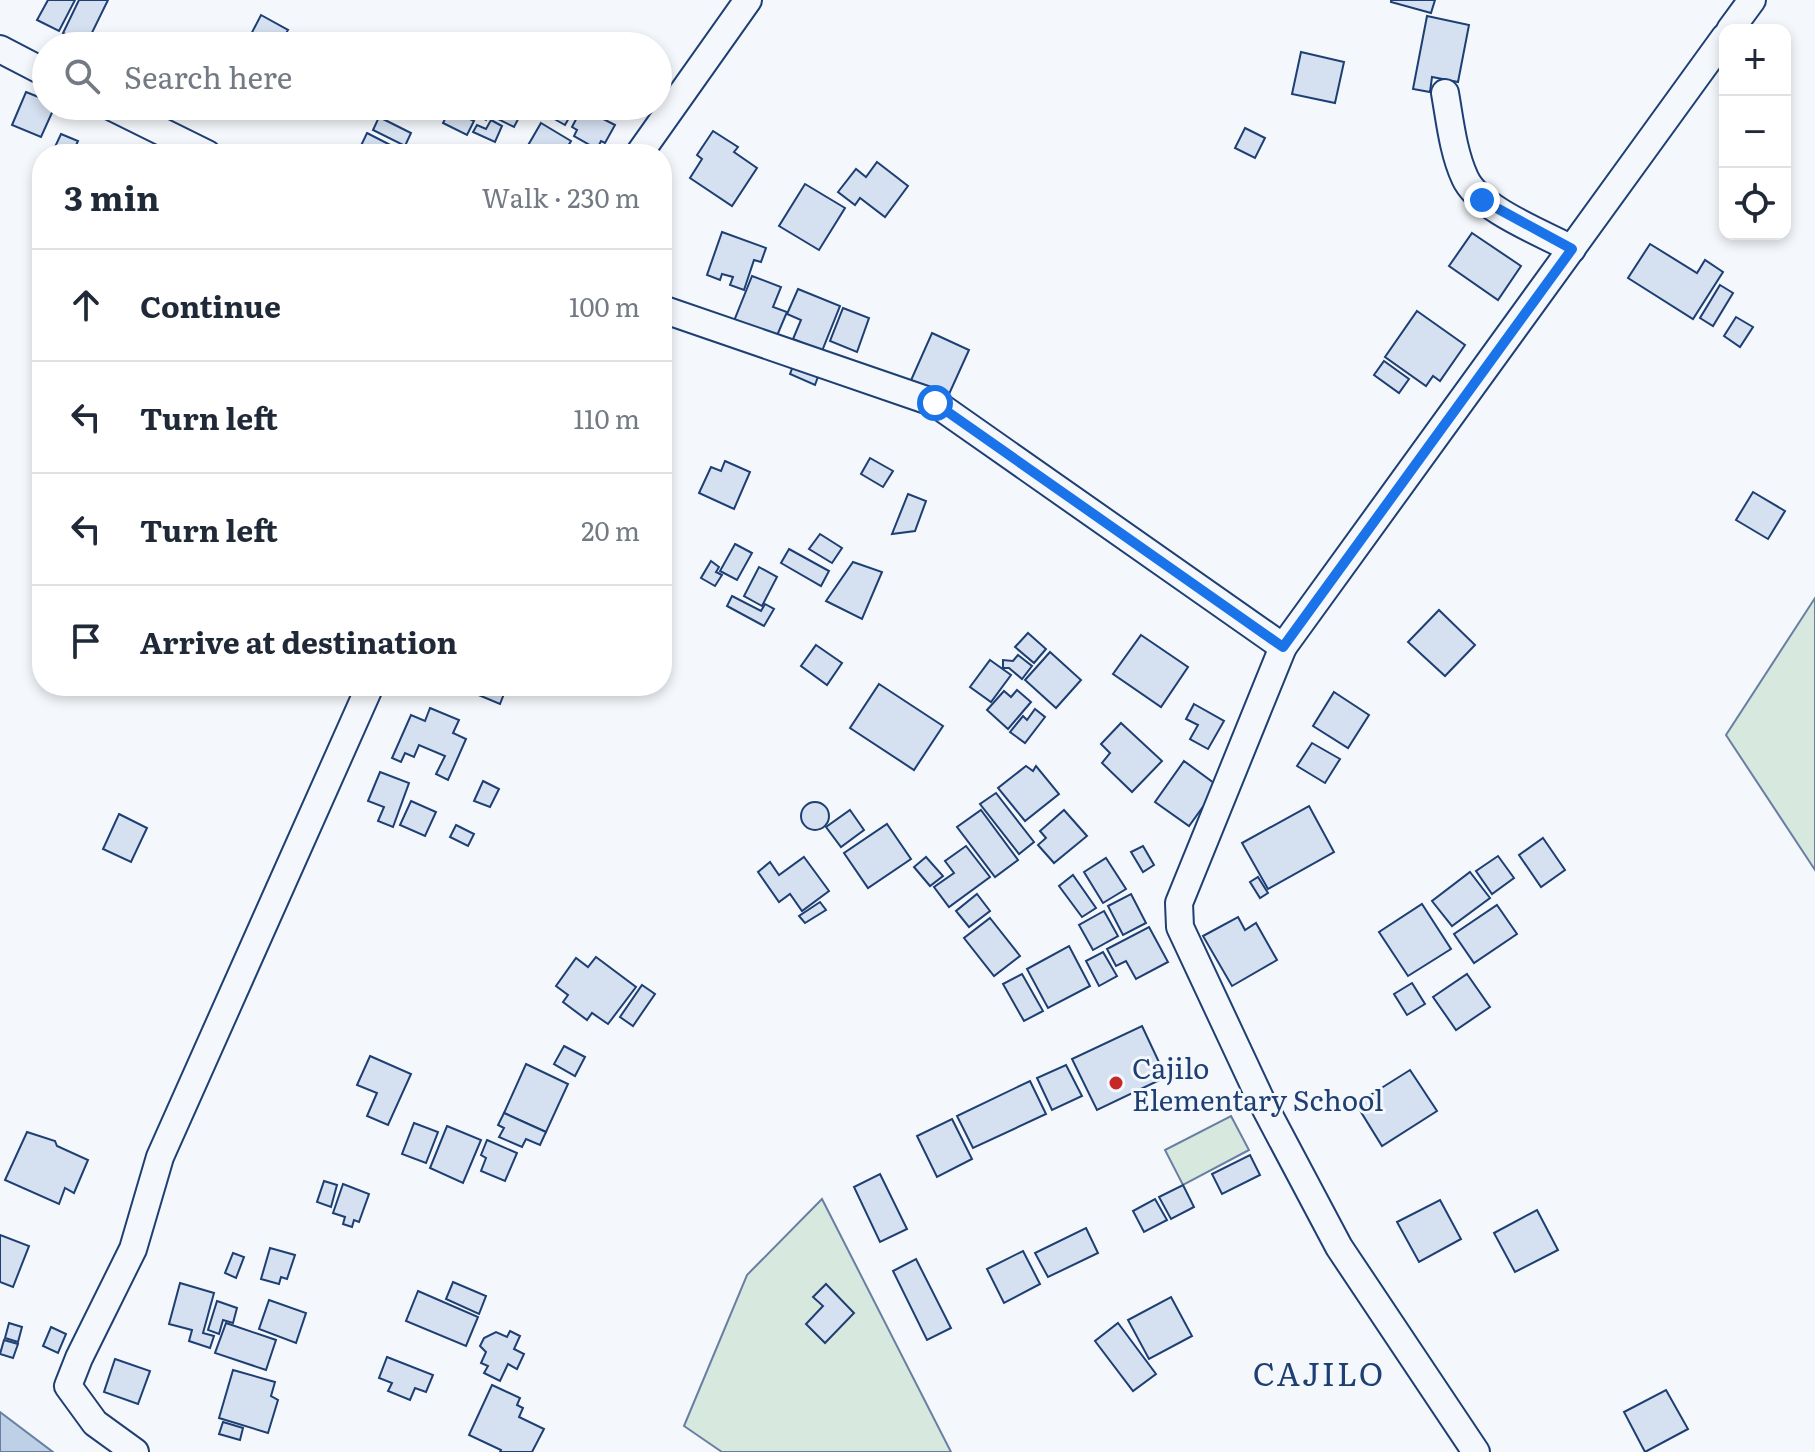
<!DOCTYPE html>
<meta charset="utf-8">
<style>
:root{--surface:#fff;--page:#f6f6f7;--text:#1f2937;--muted:#747a83;--line:#e0e1e3}
body{margin:0;font-family:Literata,serif;background:var(--page);color:var(--text)}
.controls{position:absolute;right:24px;top:24px;display:grid;overflow:hidden;border-radius:16px;box-shadow:0 4px 12px #0003}
.controls button{width:72px;height:72px;display:grid;place-items:center;padding:0;border:0;border-bottom:2px solid var(--line);background:var(--surface);color:var(--text);font:40px sans-serif}
.stop{position:absolute;width:24px;height:24px;margin:-18px;border:6px solid #1a73e8;border-radius:50%;background:#fff}
.stop.end{background:#1a73e8;border-color:#fff;box-shadow:0 2px 8px #0008}
.list{margin:0;padding:0;list-style:none}
h2{display:flex;justify-content:space-between;align-items:center;height:104px;margin:0;padding:0 32px;font-size:34px}
h2 small{font-size:26px;font-weight:400;color:var(--muted)}
.list li{display:grid;grid-template-columns:52px 1fr auto;gap:24px;align-items:center;box-sizing:border-box;height:112px;padding:0 32px;border-top:2px solid var(--line)}
.list b{display:block;font-size:30px;white-space:nowrap}
.list em{font-size:26px;font-style:normal;color:var(--muted)}
.icon{flex:none;width:44px;height:44px;fill:none;stroke:currentColor;stroke-width:2;stroke-linecap:round;stroke-linejoin:round}
.map{position:relative;flex:none;width:1815px;height:1452px;overflow:hidden}
.search{position:absolute;background:var(--surface);box-shadow:0 4px 12px #0003;left:32px;top:32px;width:640px;height:88px;display:flex;align-items:center;gap:20px;box-sizing:border-box;padding:0 28px;border-radius:44px;color:var(--muted);font-size:30px}
.panel{position:absolute;background:var(--surface);box-shadow:0 4px 12px #0003;left:32px;top:144px;width:640px;height:552px;border-radius:32px}
.map>svg:first-child{display:block}
</style>
<div class="map">
<svg width="1815" height="1452" viewBox="0 0 1815 1452">
<rect width="100%" height="100%" fill="#f4f7fb"/>
<g fill="#d7e8df" stroke="#687fa3" stroke-width="2">
<polygon points="1815,598 1815,870 1726,735"/>
<polygon points="1231,1116 1249,1150 1183,1185 1165,1150"/>
<polygon points="822,1199 951,1452 722,1452 684,1426 747,1275"/>
</g>
<polygon fill="#bed0e5" stroke="#687fa3" stroke-width="2" points="0,1412 53,1452 0,1452"/>
<g fill="#d5e0f0" stroke="#1d3f73" stroke-width="2">
<polygon points="48,0 75,0 59,31 37,20"/>
<polygon points="79,0 108,0 86,45 63,33"/>
<polygon points="1391,0 1435,0 1431,13 1391,2"/>
<polygon points="261,15 288,30 279,46 245,46"/>
<polygon points="1427,16 1469,25 1458,82 1432,77 1430,92 1413,89"/>
<polygon points="1301,52 1344,62 1335,103 1292,94"/>
<polygon points="26,92 46,100 46,106 55,106 41,137 12,125"/>
<polygon points="459,106 493,106 486,120"/>
<polygon points="497,106 525,106 514,127 492,116"/>
<polygon points="555,106 563,106 573,111 565,125 549,116"/>
<polygon points="582,108 615,125 605,143 601,141 597,149 574,136 577,130 572,127"/>
<polygon points="450,109 474,121 467,135 443,123"/>
<polygon points="379,117 411,133 405,146 373,130"/>
<polygon points="491,120 502,126 495,142 473,132 477,125 486,129"/>
<polygon points="541,123 571,141 563,154 523,154"/>
<polygon points="1245,128 1265,138 1255,158 1235,148"/>
<polygon points="713,131 738,147 734,152 757,168 732,206 690,178 702,159 697,155"/>
<polygon points="367,133 406,153 405,154 357,154"/>
<polygon points="61,134 78,141 72,154 54,149"/>
<polygon points="877,162 908,186 885,217 860,198 855,205 838,192 856,169 866,177"/>
<polygon points="805,184 845,208 819,250 779,226"/>
<polygon points="722,232 766,248 761,262 754,260 744,290 730,285 733,277 722,274 720,280 707,275"/>
<polygon points="1472,233 1521,266 1498,300 1449,266"/>
<polygon points="1650,244 1697,273 1705,260 1723,272 1693,319 1628,278"/>
<polygon points="752,276 781,287 773,307 787,312 776,338 734,321"/>
<polygon points="1720,285 1733,293 1713,326 1700,318"/>
<polygon points="798,289 840,306 822,351 793,339 801,320 787,314"/>
<polygon points="843,308 869,318 857,352 830,341"/>
<polygon points="1417,311 1465,345 1440,381 1433,376 1426,386 1385,357"/>
<polygon points="1736,317 1753,327 1740,347 1724,336"/>
<polygon points="932,333 969,350 945,403 908,387"/>
<polygon points="798,353 823,363 815,385 790,374"/>
<polygon points="1384,361 1409,379 1399,393 1374,375"/>
<polygon points="870,458 893,471 883,487 861,474"/>
<polygon points="725,461 750,472 734,509 699,493 711,467 721,471"/>
<polygon points="1753,492 1785,511 1768,539 1736,520"/>
<polygon points="908,494 926,501 915,531 892,534"/>
<polygon points="820,534 842,548 832,563 809,549"/>
<polygon points="735,544 752,553 737,580 720,571"/>
<polygon points="789,549 829,571 821,586 781,563"/>
<polygon points="711,561 719,567 716,572 722,575 715,586 701,578"/>
<polygon points="853,562 882,572 862,619 826,601"/>
<polygon points="759,567 777,577 762,606 744,596"/>
<polygon points="732,596 761,611 765,604 774,609 764,626 727,606"/>
<polygon points="1439,610 1475,645 1445,676 1408,642"/>
<polygon points="1028,633 1046,649 1034,663 1015,647"/>
<polygon points="1141,635 1188,667 1161,707 1113,674"/>
<polygon points="816,645 842,663 827,685 801,666"/>
<polygon points="1050,652 1081,680 1056,708 1025,680"/>
<polygon points="1018,655 1032,666 1022,679 1009,668 1003,668 1003,660 1013,661"/>
<polygon points="990,660 1011,675 991,702 970,687"/>
<polygon points="879,684 943,726 914,770 850,728"/>
<polygon points="457,686 507,686 500,704"/>
<polygon points="1017,690 1031,702 1008,729 987,710 1004,691 1011,697"/>
<polygon points="1334,692 1369,715 1348,748 1313,726"/>
<polygon points="1194,704 1224,721 1208,749 1190,739 1198,725 1186,719"/>
<polygon points="430,708 459,720 453,733 466,739 448,780 436,774 445,756 419,745 414,757 405,753 401,762 392,758 411,715 425,721"/>
<polygon points="1035,709 1045,717 1025,743 1010,732 1023,716 1027,720"/>
<polygon points="1121,723 1162,761 1132,792 1102,763 1110,753 1101,744"/>
<polygon points="1312,743 1340,759 1325,783 1297,766"/>
<polygon points="1184,761 1218,786 1189,826 1155,802"/>
<polygon points="1026,766 1033,771 1036,766 1059,794 1025,821 998,788"/>
<polygon points="380,772 409,783 393,827 378,821 384,807 368,801"/>
<polygon points="483,781 499,789 490,807 474,801"/>
<polygon points="996,793 1034,842 1019,854 980,804"/>
<polygon points="411,801 436,812 425,836 400,825"/>
<circle cx="815" cy="816" r="14"/>
<polygon points="1309,806 1334,852 1268,889 1242,843"/>
<polygon points="850,810 864,830 841,847 826,827"/>
<polygon points="981,810 1018,860 995,877 957,827"/>
<polygon points="1064,810 1087,836 1054,863 1038,845 1046,838 1040,831"/>
<polygon points="119,814 147,828 131,862 103,849"/>
<polygon points="887,824 911,859 868,888 844,853"/>
<polygon points="456,825 474,834 468,846 450,837"/>
<polygon points="1543,838 1565,870 1541,887 1519,855"/>
<polygon points="966,846 990,877 949,907 934,887 954,873 945,861"/>
<polygon points="1143,846 1154,865 1143,872 1131,852"/>
<polygon points="1498,856 1514,878 1492,894 1476,871"/>
<polygon points="804,857 829,891 802,911 790,894 779,902 758,872 770,862 779,875"/>
<polygon points="926,857 943,876 930,886 914,867"/>
<polygon points="1106,858 1126,889 1103,903 1084,872"/>
<polygon points="1470,872 1490,898 1452,926 1432,901"/>
<polygon points="1073,875 1096,908 1082,917 1059,886"/>
<polygon points="1258,877 1268,893 1260,898 1250,882"/>
<polygon points="977,894 990,911 969,927 956,911"/>
<polygon points="1131,894 1146,923 1123,935 1108,906"/>
<polygon points="820,902 826,910 805,923 799,916"/>
<polygon points="1422,904 1451,949 1408,976 1379,932"/>
<polygon points="1497,905 1517,934 1474,963 1454,934"/>
<polygon points="1104,911 1118,936 1093,950 1079,925"/>
<polygon points="1238,917 1245,930 1256,923 1277,960 1232,986 1203,936"/>
<polygon points="990,918 1020,956 994,976 964,938"/>
<polygon points="1149,927 1168,962 1136,979 1126,961 1116,966 1107,949"/>
<polygon points="1069,946 1090,986 1048,1008 1027,969"/>
<polygon points="1103,952 1117,976 1099,986 1086,961"/>
<polygon points="596,957 636,987 608,1024 592,1013 587,1020 563,1002 568,995 556,986 576,958 588,967"/>
<polygon points="1022,974 1043,1011 1024,1021 1003,984"/>
<polygon points="1467,974 1490,1007 1456,1030 1433,997"/>
<polygon points="1412,983 1425,1004 1407,1015 1394,994"/>
<polygon points="642,985 655,994 633,1026 620,1017"/>
<polygon points="1142,1026 1166,1077 1097,1110 1072,1059"/>
<polygon points="564,1046 585,1057 575,1076 554,1064"/>
<polygon points="370,1056 411,1074 388,1125 367,1116 377,1093 357,1085"/>
<polygon points="526,1064 568,1084 546,1132 504,1113"/>
<polygon points="1066,1065 1082,1096 1052,1110 1037,1078"/>
<polygon points="1410,1070 1437,1111 1382,1146 1356,1104"/>
<polygon points="1030,1081 1046,1114 973,1148 957,1116"/>
<polygon points="504,1113 546,1132 540,1145 526,1139 522,1147 499,1137 504,1128 498,1125"/>
<polygon points="952,1119 972,1159 937,1177 917,1136"/>
<polygon points="414,1123 438,1132 426,1163 402,1154"/>
<polygon points="447,1126 481,1140 463,1183 430,1168"/>
<polygon points="27,1132 55,1141 57,1146 88,1160 74,1193 65,1188 59,1204 5,1180"/>
<polygon points="487,1140 517,1153 505,1181 481,1171 486,1158 481,1155"/>
<polygon points="1250,1155 1260,1175 1222,1194 1212,1174"/>
<polygon points="880,1174 907,1229 880,1242 854,1187"/>
<polygon points="324,1181 337,1185 331,1207 317,1202"/>
<polygon points="343,1184 369,1194 359,1222 354,1220 352,1227 343,1224 345,1217 333,1213"/>
<polygon points="1183,1185 1194,1207 1171,1219 1159,1197"/>
<polygon points="1155,1199 1167,1220 1144,1232 1133,1211"/>
<polygon points="1440,1200 1461,1239 1419,1262 1397,1222"/>
<polygon points="1537,1210 1558,1250 1515,1272 1494,1233"/>
<polygon points="1086,1228 1098,1253 1048,1277 1035,1253"/>
<polygon points="0,1235 29,1246 13,1287 0,1282"/>
<polygon points="270,1248 295,1255 287,1279 281,1277 279,1284 261,1279"/>
<polygon points="1023,1251 1040,1284 1004,1303 987,1269"/>
<polygon points="233,1253 244,1257 236,1278 225,1273"/>
<polygon points="916,1259 951,1328 927,1340 893,1271"/>
<polygon points="453,1282 486,1296 479,1314 446,1299"/>
<polygon points="180,1283 214,1293 203,1333 214,1336 210,1348 189,1341 192,1330 169,1324"/>
<polygon points="826,1284 854,1313 825,1343 806,1324 823,1306 813,1297"/>
<polygon points="418,1291 478,1317 466,1346 406,1321"/>
<polygon points="1171,1297 1192,1336 1149,1359 1128,1320"/>
<polygon points="269,1300 306,1313 296,1343 259,1329"/>
<polygon points="217,1301 237,1308 233,1323 223,1320 219,1334 208,1330"/>
<polygon points="9,1323 22,1327 18,1342 5,1338"/>
<polygon points="226,1323 276,1340 266,1370 215,1353"/>
<polygon points="1118,1323 1156,1374 1133,1391 1095,1341"/>
<polygon points="51,1327 66,1334 58,1353 43,1346"/>
<polygon points="510,1331 520,1336 514,1349 524,1354 517,1369 508,1364 500,1381 484,1373 488,1366 481,1363 486,1352 480,1346 484,1338 496,1332 507,1337"/>
<polygon points="4,1340 18,1344 13,1358 0,1354"/>
<polygon points="387,1357 433,1375 426,1392 415,1388 410,1400 388,1391 392,1383 379,1378"/>
<polygon points="115,1359 150,1371 138,1404 104,1392"/>
<polygon points="233,1370 275,1382 271,1396 278,1400 268,1433 219,1418"/>
<polygon points="492,1385 520,1398 517,1405 523,1408 519,1417 544,1429 532,1452 500,1452 501,1450 469,1435"/>
<polygon points="1666,1390 1688,1429 1645,1452 1624,1412"/>
<polygon points="223,1422 243,1428 240,1440 219,1434"/>
</g>
<g fill="none" stroke-linecap="round" stroke-linejoin="round">
<defs>
<g id="minor">
<polyline points="1730,30 1752,0"/>
<polyline points="0,49 46,73"/>
<path d="M1445,93C1450,121 1453,152 1465,178C1479,209 1542,233 1572,249"/>
<polyline points="110,106 207,154"/>
<polyline points="639,154 748,0"/>
<polyline points="662,309 935,403 1283,647 1725,37"/>
<polyline points="1283,647 1179,903 1180,927 1260,1098 1339,1247 1476,1452"/>
<polyline points="135,1452 95,1423 68,1386 79,1358 133,1249 160,1157 370,686"/>
</g>
</defs>
<use href="#minor" stroke="#1d3f73" stroke-width="30"/>
<use href="#minor" stroke="#f4f7fb" stroke-width="26"/>
</g>
<g fill="none" stroke-linecap="round" stroke-linejoin="round">
<polyline stroke="#1a73e8" stroke-width="10" points="935,403 1283,647 1572,249 1482,200"/>
</g>
<circle fill="#c62828" stroke="#f4f7fb" stroke-width="3" cx="1116" cy="1083" r="8"/>
<g text-anchor="middle" dominant-baseline="central" stroke-width="6" stroke-linejoin="round" paint-order="stroke">
<g font-size="28" fill="#1d3f73" stroke="#f4f7fb" text-anchor="start">
<text x="1132" y="1067">Cajilo<tspan x="1132" dy="32">Elementary School</tspan></text>
</g>
<g font-size="32" letter-spacing="2" fill="#1d3f73" stroke="#f4f7fb">
<text x="1319" y="1372">CAJILO</text>
</g>
</g>
</svg>
<div class="controls">
<button>+</button>
<button>−</button>
<button><svg class="icon" aria-label="locate" viewBox="0 0 24 24"><circle cx="12" cy="12" r="6"/><path d="M12 2v4M12 18v4M2 12h4M18 12h4"/></svg></button>
</div>
<div class="stop" style="left:935px;top:403px"></div>
<div class="stop end" style="left:1482px;top:200px"></div>
<div class="search"><svg class="icon" aria-label="search" viewBox="0 0 24 24"><circle cx="10" cy="10" r="6"/><path d="M15 15l6 6"/></svg>Search here</div>
<section class="panel">
<h2>3 min<small>Walk · 230 m</small></h2>
<ul class="list">
<li><svg class="icon" aria-label="ahead" viewBox="0 0 24 24"><path d="M12 20V5M6 11l6-6 6 6"/></svg><div><b>Continue</b></div><em>100 m</em></li>
<li><svg class="icon" aria-label="left" viewBox="0 0 24 24"><path d="M17 20v-9H6M10 6l-5 5 5 5"/></svg><div><b>Turn left</b></div><em>110 m</em></li>
<li><svg class="icon" aria-label="left" viewBox="0 0 24 24"><path d="M17 20v-9H6M10 6l-5 5 5 5"/></svg><div><b>Turn left</b></div><em>20 m</em></li>
<li><svg class="icon" aria-label="arrive" viewBox="0 0 24 24"><path d="M6 21V4h12l-3 4 3 4H6"/></svg><div><b>Arrive at destination</b></div></li>
</ul>
</section>
</div>
